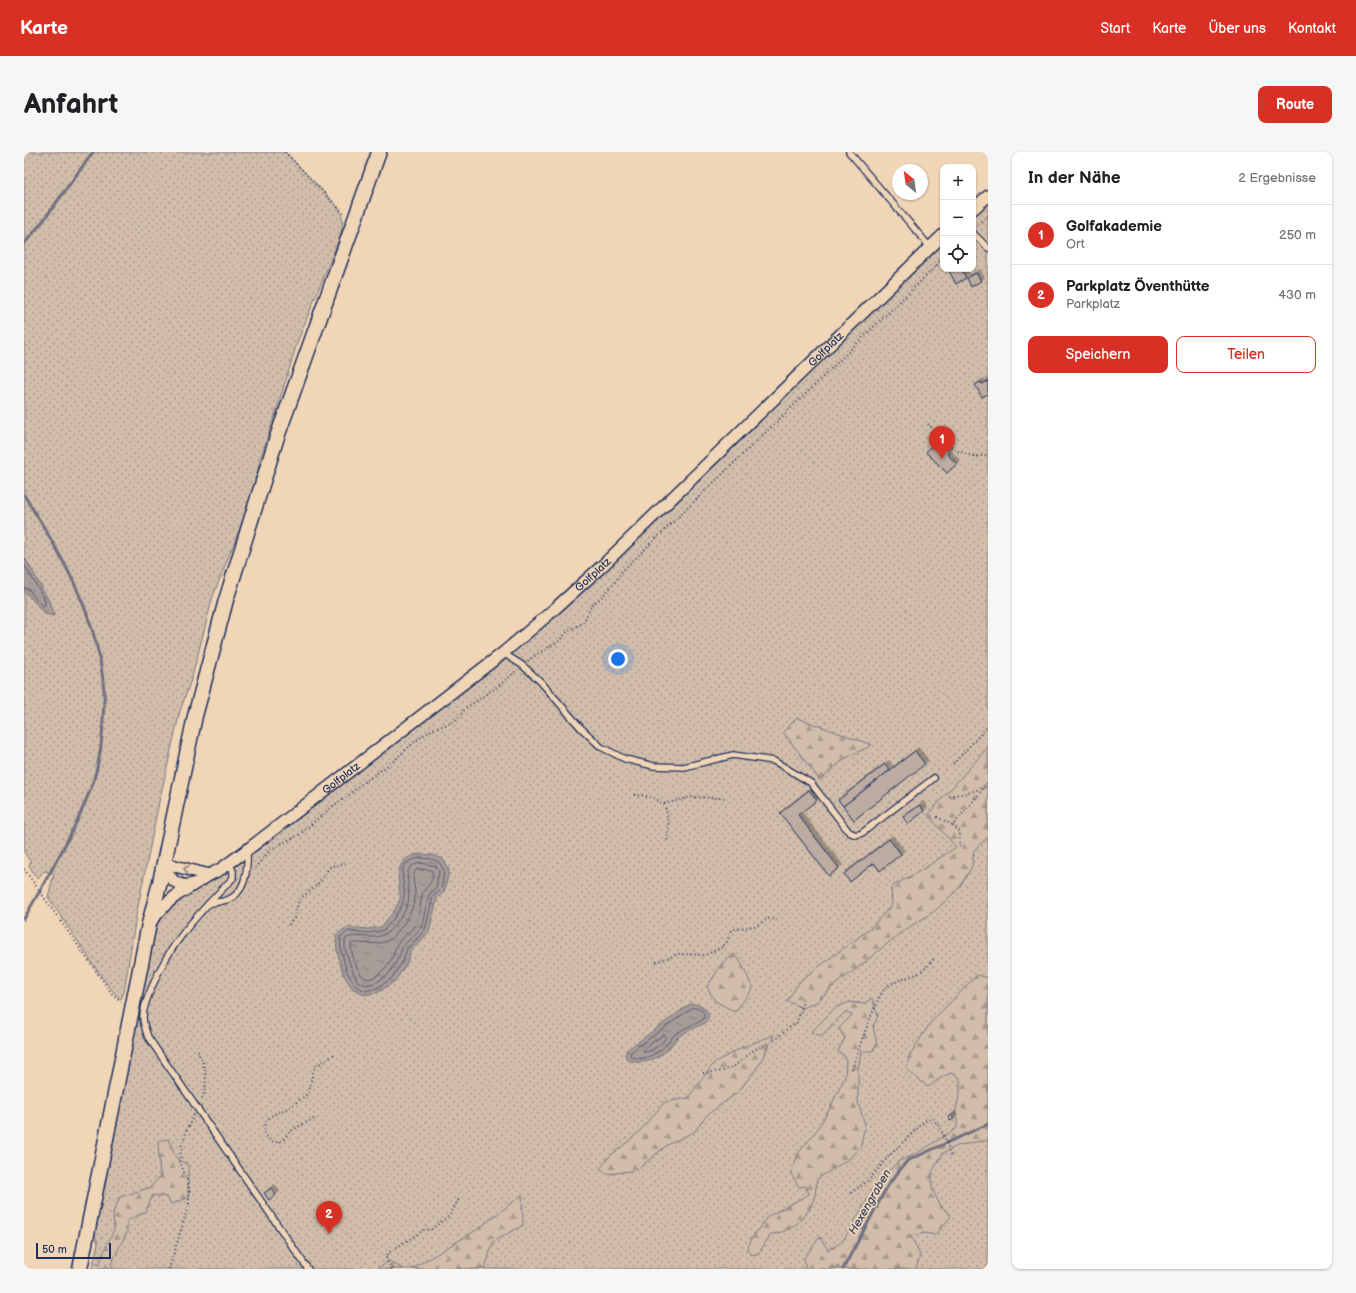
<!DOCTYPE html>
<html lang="de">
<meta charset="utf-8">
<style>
:root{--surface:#fff;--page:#f6f6f6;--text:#202124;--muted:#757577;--line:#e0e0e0;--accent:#d93025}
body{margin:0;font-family:"Balsamiq Sans",sans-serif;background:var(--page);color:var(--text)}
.controls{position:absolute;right:12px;top:12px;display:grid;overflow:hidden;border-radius:8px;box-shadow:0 1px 3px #0004}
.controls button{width:36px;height:36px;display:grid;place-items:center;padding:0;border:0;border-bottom:1px solid var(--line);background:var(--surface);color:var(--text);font:20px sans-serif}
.compass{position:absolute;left:868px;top:12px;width:36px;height:36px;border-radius:50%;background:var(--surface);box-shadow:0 1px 3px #0004;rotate:331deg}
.scale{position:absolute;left:12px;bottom:10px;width:75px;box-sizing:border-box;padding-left:4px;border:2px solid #1b2f5e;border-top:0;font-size:11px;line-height:14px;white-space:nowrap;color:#1b2f5e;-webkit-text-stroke:3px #f1d5b7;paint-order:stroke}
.you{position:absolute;left:594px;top:507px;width:14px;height:14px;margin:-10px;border:3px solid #fff;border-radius:50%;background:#1a73e8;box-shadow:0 0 0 6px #1a73e833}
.badge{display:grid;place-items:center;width:26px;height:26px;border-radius:50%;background:var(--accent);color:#fff;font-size:13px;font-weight:700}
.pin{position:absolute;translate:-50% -33px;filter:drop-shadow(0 1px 2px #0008)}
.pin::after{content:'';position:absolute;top:21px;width:14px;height:12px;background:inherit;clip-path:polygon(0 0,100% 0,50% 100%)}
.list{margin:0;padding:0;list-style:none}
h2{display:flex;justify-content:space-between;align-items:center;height:52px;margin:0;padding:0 16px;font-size:17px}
h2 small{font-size:13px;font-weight:400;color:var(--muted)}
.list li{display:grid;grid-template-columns:26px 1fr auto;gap:12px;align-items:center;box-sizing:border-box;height:60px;padding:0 16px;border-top:1px solid var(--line)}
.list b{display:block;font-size:15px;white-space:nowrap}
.list p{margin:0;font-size:13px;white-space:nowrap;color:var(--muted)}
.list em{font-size:13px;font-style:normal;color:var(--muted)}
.actions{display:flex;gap:8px;padding:12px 16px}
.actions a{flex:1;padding:9px 0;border:1px solid var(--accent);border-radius:8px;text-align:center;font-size:14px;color:var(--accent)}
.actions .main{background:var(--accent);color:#fff}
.icon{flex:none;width:22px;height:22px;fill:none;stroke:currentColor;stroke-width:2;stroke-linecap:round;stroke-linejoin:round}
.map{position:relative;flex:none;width:964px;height:1117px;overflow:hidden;border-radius:8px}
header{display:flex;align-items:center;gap:24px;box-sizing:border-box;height:56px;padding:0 20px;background:var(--accent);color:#fff}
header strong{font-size:19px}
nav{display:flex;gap:22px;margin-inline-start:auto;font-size:14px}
.intro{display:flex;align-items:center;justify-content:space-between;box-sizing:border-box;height:96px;padding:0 24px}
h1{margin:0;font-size:28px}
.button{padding:10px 18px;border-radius:8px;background:var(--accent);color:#fff;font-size:14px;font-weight:700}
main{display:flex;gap:24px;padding:0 24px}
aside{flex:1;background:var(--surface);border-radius:8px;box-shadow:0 1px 3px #0004}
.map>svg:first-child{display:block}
</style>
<header>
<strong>Karte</strong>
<nav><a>Start</a><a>Karte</a><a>Über uns</a><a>Kontakt</a></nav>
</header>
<div class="intro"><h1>Anfahrt</h1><a class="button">Route</a></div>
<main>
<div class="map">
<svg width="964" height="1117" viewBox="0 0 964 1117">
<defs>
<pattern id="green-dots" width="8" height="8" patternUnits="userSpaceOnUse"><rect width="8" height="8" fill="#d1bdaa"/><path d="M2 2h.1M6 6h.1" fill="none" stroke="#a99a8e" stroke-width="1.8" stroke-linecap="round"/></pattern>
<pattern id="forest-firs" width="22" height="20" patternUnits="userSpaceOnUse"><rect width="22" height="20" fill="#d1bdaa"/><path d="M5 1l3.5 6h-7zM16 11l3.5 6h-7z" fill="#a99a8e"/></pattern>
<pattern id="water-ripples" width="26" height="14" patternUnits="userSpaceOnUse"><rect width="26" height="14" fill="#a89c98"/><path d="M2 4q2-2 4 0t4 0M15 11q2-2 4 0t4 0" fill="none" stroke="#88807f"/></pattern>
<filter id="shadow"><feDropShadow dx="3.5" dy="-3.5" stdDeviation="0" flood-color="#0004"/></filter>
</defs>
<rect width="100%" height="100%" fill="#f1d5b7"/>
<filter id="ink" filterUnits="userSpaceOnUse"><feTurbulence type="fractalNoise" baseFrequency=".025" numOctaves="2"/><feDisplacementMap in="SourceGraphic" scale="8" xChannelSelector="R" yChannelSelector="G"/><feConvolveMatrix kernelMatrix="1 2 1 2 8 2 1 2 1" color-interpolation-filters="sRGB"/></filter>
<g filter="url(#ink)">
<g fill="url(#green-dots)" stroke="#767684">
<polygon points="0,0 63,0 67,3 69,0 261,0 316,57 319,70 316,85 274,188 253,257 236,307 228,346 189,444 168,525 156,559 135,650 112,764 100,840 97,847 91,842 77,824 24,745 30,721 20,719 13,727 5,713 7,710 0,700"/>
<polygon points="964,50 964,1117 68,1117 74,1091 71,1083 132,770 137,762 580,417 919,90 919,117 949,117 949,64"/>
</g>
<g fill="url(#forest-firs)" stroke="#767684">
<polygon points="773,566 848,593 820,607 796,628 759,580"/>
<polygon points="964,595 964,685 950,698 948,714 935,736 912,758 875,782 836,814 808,835 793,850 779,856 763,849 777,828 847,776 868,753 867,735 901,716 932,695 904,663"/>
<polygon points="710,802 716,809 729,836 711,860 691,849 683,835 697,813"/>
<polygon points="953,823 964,826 964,989 956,989 933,994 919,1001 908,1020 908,1037 916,1053 927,1064 911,1083 900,1081 887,1084 896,1103 892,1117 813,1117 815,1114 806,1117 782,1117 780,1106 796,1085 804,1098 818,1090 854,1030 875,1009 892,1002 933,976 933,969 931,962 936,940 936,926 927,921 918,925 904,935 883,918 885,904 907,870"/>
<path d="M848,846L854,864L849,874L853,893L848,899H837L834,918V951L841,972L837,993L826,1006L793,1027C792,1032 792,1038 791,1043C786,1063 768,1081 747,1082L735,1101L729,1103L723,1097L728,1086L743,1065L785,1042L782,1034L775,1035L767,1022L774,1002L792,979L805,958L821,925L822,906L814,899L821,886L815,876L828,863L822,859L797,884L787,880L811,856L825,850L840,852Z"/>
<polygon points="750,883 735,913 714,940 683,963 670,980 643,993 613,1018 585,1022 576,1017 585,1005 613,982 641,950 664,946 691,910 719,895"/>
<polygon points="144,987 152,1006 164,1013 164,1046 147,1052 143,1045 129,1043 121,1060 103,1069 103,1080 87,1112 89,1117 68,1117 69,1111 75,1113 81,1097 90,1078 89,1061 96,1045 127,1035 136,1024 134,989"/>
<polygon points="498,1043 499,1073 469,1090 461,1117 388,1117 454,1077"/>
<polygon points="365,1109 379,1117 353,1117"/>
</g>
<g fill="url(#water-ripples)" stroke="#707081">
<polygon points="0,404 24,447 30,464 21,462 0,438"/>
<path d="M397,702L409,703L419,707L425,718L423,728L420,740L413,747L405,780L386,800L383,811L371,829L355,840L340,843L328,836L319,822L313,799L312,783L323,775L344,777L357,775C364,766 373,757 376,747C377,743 375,738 375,734C373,715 377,704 397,702Z"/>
<path d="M666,852C677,851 688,858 683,870C674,875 661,879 653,886C650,889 648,893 645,896C634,907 617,915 603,907L601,903L603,898Z"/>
</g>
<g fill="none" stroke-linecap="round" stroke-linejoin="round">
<g stroke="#535b75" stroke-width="1">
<polyline points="0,412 21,448 21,453 18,454 4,437 0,436"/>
<path d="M397,706L408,707L415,710L420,719L419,727L417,737L409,745L401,778L383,797L379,809L368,826L353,836L341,839L331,833L323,820L317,798L316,785L324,779L345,781L360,778C367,769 379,757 380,745C382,728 368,709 397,706Z"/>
<path d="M397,711L412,714L415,720L412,735L405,743L397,776L379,794L374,807L364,823L351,831L342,833L334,830L328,818L321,797V787C330,780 350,790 363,781C370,774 378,765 382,756C384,752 385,747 385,743C385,729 377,713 397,711Z"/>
<path d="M397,717L407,718L409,722C408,733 401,734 398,743C396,752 396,764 391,773C387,780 377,785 373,793C371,796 370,801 369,804C364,815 345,837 336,821C331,813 327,801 327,792L329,791C340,791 353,793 363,789C374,784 391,756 391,745C392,736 386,725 392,718Z"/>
<path d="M668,856C673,855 676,857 680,861V867C671,872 660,876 651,882C648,885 646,889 643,892C635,901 618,911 606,904L607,900Z"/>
<path d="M639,883H641L642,885C638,892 628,900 619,900L620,897Z"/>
</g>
<g stroke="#707081" stroke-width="3">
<polyline points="0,92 19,69 69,0"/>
<path d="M0,343C38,403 75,466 80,539C81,549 79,560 79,570C78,595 73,623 63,646C46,688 22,727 0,767"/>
<polyline points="819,1117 864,1033 883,1009 964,972"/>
</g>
</g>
<g fill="#bcaca1" stroke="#1b2f5e" filter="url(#shadow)">
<polygon points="924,117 937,117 942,126 932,132"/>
<polygon points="952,121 957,129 947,135 943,126"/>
<polygon points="964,229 964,243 964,242 958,245 951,233 956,230 958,232"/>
<polygon points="913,287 925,299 923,302 933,312 923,321 902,300"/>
<polygon points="891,599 901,612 830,668 819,654"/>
<polygon points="861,612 866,618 819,654 814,648"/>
<polygon points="785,638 793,648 774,663 815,716 805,724 756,661"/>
<polygon points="896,653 900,659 884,672 879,665"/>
<polygon points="865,687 877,702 856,719 850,711 826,730 820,722"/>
<polygon points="928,963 930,967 926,969 924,965"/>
<polygon points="247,1036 252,1043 245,1048 240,1041"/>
</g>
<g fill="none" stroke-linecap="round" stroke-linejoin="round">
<defs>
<g id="service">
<polyline points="825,0 906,95"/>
<polyline points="949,81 964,96"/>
<polyline points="479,501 498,513 516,529 557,576 577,595 601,607 630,614 660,615 709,603 750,609 787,631 825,680 832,683 838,681 910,626"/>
<path d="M205,711L209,719V726C176,760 146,790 128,835C124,844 119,855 119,865C119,872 122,879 124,885L284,1117"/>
<path d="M184,752C190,750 197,750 203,748C223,741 224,716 223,698"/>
</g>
<g id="minor">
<polyline points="949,57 964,44"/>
<path d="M169,732C153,737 143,725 140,711L185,723"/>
<path id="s1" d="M126,770L142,752L153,743L185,723L197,717L223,698L479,501L525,462L577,415L919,83"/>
</g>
<polyline id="tertiary" points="56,1117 125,772 136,730 171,564 202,448 252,288 355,0"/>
</defs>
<use href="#service" stroke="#1b2f5e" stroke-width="8"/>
<use href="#minor" stroke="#1b2f5e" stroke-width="14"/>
<use href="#tertiary" stroke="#1b2f5e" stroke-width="17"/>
<g stroke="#1b2f5e" stroke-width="2" stroke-dasharray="1 3" stroke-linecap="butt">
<polyline points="261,0 320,62"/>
<polyline points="950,74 964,64"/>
<polyline points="904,272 934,299 948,304 964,304"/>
<polyline points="504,509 516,500 534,490 545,478 559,471 568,453 580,443 592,429 598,419 792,232 822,202 910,116 919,105"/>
<polyline points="929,612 964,574"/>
<path d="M610,643C622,643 630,645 640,652L667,645L700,646"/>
<path d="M925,644C937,642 957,640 964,630"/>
<path d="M640,652C645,665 645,676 643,690"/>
<polyline points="913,665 929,673 961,635"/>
<polyline points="929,673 936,680 935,696"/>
<polyline points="231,716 247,697 275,683 306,656 324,644 338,631 349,624 367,611 394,587 409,577 429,570 435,565 442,556 477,532 493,518"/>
<polyline points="0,717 88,842 97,849"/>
<polyline points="265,773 270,766 274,751 277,746 293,733 307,714 324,711"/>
<polyline points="632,810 655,802 682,803 698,795 703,790 706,780 711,777 731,774 746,766 754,768"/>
<path d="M174,899C175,905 179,908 180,914C183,924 182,940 177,949"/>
<path d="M828,917C832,904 854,841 862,835C870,829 881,827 890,823C899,820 905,813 911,805"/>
<polyline points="679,921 699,919 711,914 730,898 751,888 762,878 772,871 777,859 779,847"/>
<path d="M290,967C281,971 272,975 265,981C262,984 258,991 253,990C240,990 236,973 246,965C250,962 255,960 260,958C269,953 277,948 285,940L289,919L292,914L311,902"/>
<path d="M827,1041L845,1028L864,1005L901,969L907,966C919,975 922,990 927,1003"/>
<polyline points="145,1117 165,1052 165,1033 156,1010 157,995 164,975 170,963"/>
<polyline points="368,1117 362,1107 364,1101 400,1078 408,1077 420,1068 426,1063 435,1047"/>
</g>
<use href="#service" stroke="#f1d5b7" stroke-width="5.5"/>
<use href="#minor" stroke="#f1d5b7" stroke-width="11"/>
<use href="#tertiary" stroke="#f1d5b7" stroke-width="14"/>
</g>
<defs><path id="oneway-chevron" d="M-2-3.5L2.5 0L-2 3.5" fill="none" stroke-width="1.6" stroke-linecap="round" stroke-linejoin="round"/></defs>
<use stroke="#86828a" href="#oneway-chevron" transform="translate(162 717) rotate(-165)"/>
</g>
<g text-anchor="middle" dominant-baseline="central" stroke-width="3.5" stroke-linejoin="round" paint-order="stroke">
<g font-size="11" fill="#1b2f5e" stroke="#f1d5b7">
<text stroke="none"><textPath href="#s1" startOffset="888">Golfplatz</textPath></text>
<text stroke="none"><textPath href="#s1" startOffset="564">Golfplatz</textPath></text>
<text stroke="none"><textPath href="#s1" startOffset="240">Golfplatz</textPath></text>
</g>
<g font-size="12" font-style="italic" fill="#37456a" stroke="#f1d5b7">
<text transform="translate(846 1050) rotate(-60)">Hexengraben</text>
</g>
</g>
</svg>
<div class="controls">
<button>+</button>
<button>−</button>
<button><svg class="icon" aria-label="locate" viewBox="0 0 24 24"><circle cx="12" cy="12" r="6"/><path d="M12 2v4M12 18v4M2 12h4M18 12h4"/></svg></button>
</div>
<svg class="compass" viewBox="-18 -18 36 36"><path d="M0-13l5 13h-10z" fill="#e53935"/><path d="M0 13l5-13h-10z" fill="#757577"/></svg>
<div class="scale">50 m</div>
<div class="you"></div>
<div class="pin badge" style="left:918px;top:307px">1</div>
<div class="pin badge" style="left:305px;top:1082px">2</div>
</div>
<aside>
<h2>In der Nähe<small>2 Ergebnisse</small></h2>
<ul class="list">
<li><span class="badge">1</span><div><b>Golfakademie</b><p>Ort</p></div><em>250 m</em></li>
<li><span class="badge">2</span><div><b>Parkplatz Öventhütte</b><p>Parkplatz</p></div><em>430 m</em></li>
</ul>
<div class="actions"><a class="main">Speichern</a><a>Teilen</a></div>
</aside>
</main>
